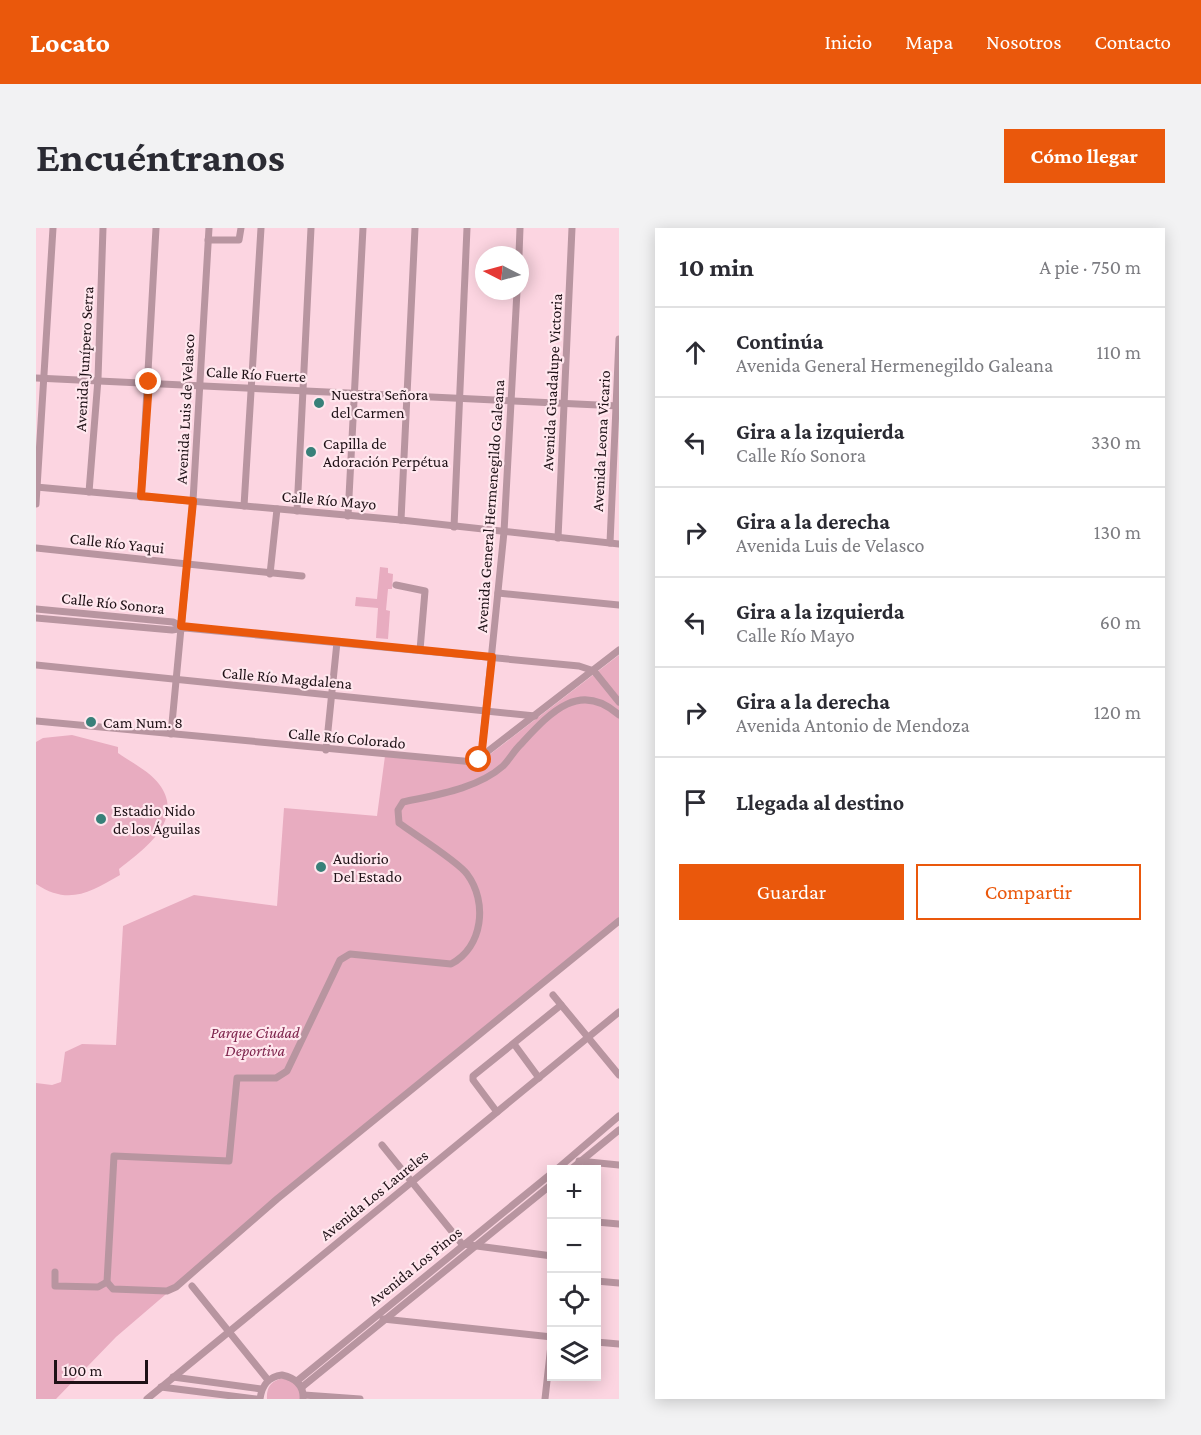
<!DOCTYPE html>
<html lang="es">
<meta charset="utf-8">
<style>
:root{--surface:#fff;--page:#f2f2f3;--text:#2b2b33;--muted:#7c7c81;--line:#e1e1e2;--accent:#ea580c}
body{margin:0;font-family:"Crimson Pro",serif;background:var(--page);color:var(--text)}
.controls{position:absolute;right:18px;bottom:18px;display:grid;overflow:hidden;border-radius:0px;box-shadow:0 3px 15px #0003}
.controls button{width:54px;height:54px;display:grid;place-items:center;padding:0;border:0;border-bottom:2px solid var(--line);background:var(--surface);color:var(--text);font:30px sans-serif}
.compass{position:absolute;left:439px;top:18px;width:54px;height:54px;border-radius:50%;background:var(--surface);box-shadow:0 3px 15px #0003;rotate:276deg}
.scale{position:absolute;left:18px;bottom:15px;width:94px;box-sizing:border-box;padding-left:6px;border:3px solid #1e1116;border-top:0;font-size:16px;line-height:21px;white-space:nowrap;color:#1e1116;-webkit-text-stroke:4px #ffe7ee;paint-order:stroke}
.stop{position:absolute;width:18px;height:18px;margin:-14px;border:4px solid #ea580c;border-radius:50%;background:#fff}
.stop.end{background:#ea580c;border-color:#fff;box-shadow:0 2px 6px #0008}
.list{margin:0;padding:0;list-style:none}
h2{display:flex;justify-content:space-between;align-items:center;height:78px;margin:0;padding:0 24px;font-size:26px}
h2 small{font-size:20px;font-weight:400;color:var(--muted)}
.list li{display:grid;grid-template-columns:39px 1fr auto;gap:18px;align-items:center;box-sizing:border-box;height:90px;padding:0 24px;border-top:2px solid var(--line)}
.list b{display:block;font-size:22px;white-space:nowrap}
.list p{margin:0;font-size:20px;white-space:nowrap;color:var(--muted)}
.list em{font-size:20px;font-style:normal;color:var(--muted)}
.actions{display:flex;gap:12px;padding:18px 24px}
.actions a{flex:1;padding:14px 0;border:2px solid var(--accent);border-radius:0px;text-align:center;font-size:21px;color:var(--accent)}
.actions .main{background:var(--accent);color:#fff}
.icon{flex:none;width:33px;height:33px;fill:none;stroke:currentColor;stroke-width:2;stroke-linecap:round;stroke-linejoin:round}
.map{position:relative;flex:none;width:583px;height:1171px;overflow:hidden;border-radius:0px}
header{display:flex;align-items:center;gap:36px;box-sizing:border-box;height:84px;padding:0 30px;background:var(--accent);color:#fff}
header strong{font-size:28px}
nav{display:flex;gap:33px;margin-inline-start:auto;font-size:21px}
.intro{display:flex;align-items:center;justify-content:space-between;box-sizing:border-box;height:144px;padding:0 36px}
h1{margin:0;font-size:42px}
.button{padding:15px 27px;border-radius:0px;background:var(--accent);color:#fff;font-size:21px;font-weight:700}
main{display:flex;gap:36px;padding:0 36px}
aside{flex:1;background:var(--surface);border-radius:0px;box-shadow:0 3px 15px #0003}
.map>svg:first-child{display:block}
</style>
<header>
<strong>Locato</strong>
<nav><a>Inicio</a><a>Mapa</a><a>Nosotros</a><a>Contacto</a></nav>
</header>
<div class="intro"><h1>Encuéntranos</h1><a class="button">Cómo llegar</a></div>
<main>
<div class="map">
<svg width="583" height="1171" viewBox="0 0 583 1171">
<rect width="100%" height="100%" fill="#fcd5e1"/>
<g fill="#e8acc0">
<polygon points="344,339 352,340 352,345 357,346 356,361 352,361 350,382 354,383 352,411 340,410 342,380 319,378 320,369 341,371"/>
<polygon points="583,427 583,693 241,971 80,1109 20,1171 0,1171 0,855 16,857 25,854 29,824 46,816 80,817 87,698 158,667 241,678 248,580 341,588 349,528 444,534"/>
<path d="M36,507L82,519V525C95,534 113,543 123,556C150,592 108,621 83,641L84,647C54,664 33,678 0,656V514L7,510Z"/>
<path d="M251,1149L262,1154L266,1171H231C230,1156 238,1152 251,1149Z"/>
</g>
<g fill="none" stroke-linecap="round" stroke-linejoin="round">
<g stroke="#b895a0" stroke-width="7">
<polyline points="172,12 203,12 205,0"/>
<polyline points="483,27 484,0"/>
<polyline points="0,150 583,178"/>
<polyline points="0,259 365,292 583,316"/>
<polyline points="53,264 62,151 67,0"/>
<polyline points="105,269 120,0"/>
<polyline points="0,276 17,0"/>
<polyline points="208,278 225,0"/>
<polyline points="261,283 275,0"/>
<polyline points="312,288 327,0"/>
<polyline points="365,292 379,0"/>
<polyline points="418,299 431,0"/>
<polyline points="522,310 536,0"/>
<polyline points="574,315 583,111"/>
<polyline points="0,320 266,348"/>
<polyline points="234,346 241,281"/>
<polyline points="360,357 389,363 384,422"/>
<polyline points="462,365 583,377"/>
<polyline points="0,381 137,394 147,399"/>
<polyline points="0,390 136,402 149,400 543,438 558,443 583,474"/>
<polyline points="0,437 499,488"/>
<path d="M583,487C543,451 513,486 484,517C478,523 473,532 467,538C441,561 399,567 367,574L362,582L363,595C378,606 423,634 431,646C452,674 447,719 415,736L314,726L304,732L251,843L240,850H201L193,933L78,928L71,1054L77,1061L131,1063L140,1059L241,971L583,693"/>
<polyline points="0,493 438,534 583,422"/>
<polyline points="135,506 157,273 173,0"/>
<polyline points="290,522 301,414"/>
<polyline points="445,531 468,304 481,63"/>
<polyline points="517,767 583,847"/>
<polyline points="478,816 503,850"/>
<polyline points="461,884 437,852 437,848 525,777"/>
<polyline points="346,917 426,1016 516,1028"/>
<polyline points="543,933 583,937"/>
<polyline points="520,942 583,888"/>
<polyline points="534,942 583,902"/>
<polyline points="560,994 583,996"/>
<polyline points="19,1044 19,1058 62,1059 71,1054"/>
<polyline points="560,1053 583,1055"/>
<polyline points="156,1058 232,1152"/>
<polyline points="347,1091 516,1109"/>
<polyline points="560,1114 583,1116"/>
<polyline points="137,1149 225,1161"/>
<polyline points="261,1153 516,945"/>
<polyline points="125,1159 220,1171"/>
<polyline points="266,1159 516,956"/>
<polyline points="268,1167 324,1171"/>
<polyline points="111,1171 583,784"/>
<path d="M224,1171C226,1157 232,1149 246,1147C259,1150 268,1157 267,1171"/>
<polyline points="509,1171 516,1108"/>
</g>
</g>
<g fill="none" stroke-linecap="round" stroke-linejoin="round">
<polyline stroke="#ea580c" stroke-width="8" points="113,154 105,268 157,273 145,398 456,429 445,531 443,532"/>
</g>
<g fill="#388079" stroke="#ffe7ee" stroke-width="2">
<circle cx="283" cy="175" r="6"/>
<circle cx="275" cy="224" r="6"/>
<circle cx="55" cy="494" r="6"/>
<circle cx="65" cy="591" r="6"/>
<circle cx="285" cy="639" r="6"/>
</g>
<g text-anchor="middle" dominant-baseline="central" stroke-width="4.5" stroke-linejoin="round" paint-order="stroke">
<g font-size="16" fill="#1e1116" stroke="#ffe7ee">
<text transform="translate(48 131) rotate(-87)">Avenida Junípero Serra</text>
<text transform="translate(220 146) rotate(3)">Calle Río Fuerte</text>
<text transform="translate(516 154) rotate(-87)">Avenida Guadalupe Victoria</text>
<text transform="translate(149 181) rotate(-87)">Avenida Luis de Velasco</text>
<text transform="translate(565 213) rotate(-87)">Avenida Leona Vicario</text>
<text transform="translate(293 272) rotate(5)">Calle Río Mayo</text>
<text transform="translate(454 278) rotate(-86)">Avenida General Hermenegildo Galeana</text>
<text transform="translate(81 315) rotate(6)">Calle Río Yaqui</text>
<text transform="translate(77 375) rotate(6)">Calle Río Sonora</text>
<text transform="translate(251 450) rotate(5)">Calle Río Magdalena</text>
<text transform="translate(311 510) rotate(5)">Calle Río Colorado</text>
<text transform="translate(338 967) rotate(-39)">Avenida Los Laureles</text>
<text transform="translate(379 1038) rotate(-39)">Avenida Los Pinos</text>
</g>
<g font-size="16" fill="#1e1116" stroke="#ffe7ee" text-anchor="start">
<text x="295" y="166">Nuestra Señora<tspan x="295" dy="18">del Carmen</tspan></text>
<text x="287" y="215">Capilla de<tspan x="287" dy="18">Adoración Perpétua</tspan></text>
<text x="67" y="494">Cam Num. 8</text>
<text x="77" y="582">Estadio Nido<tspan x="77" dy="18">de los Águilas</tspan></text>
<text x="297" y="630">Audiorio<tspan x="297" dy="18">Del Estado</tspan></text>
</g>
<g font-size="16" font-style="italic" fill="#7e244c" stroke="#ffe7ee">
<text x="219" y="804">Parque Ciudad<tspan x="219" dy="18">Deportiva</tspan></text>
</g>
</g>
</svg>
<div class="controls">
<button>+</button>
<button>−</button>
<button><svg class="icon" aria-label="locate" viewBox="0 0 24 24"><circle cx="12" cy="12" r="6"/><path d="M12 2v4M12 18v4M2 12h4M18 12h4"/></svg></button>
<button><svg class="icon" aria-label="layers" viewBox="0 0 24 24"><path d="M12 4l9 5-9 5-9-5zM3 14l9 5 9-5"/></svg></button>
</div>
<svg class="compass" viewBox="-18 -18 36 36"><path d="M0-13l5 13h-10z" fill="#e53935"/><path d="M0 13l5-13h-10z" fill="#7c7c81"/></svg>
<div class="scale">100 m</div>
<div class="stop" style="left:443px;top:532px"></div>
<div class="stop end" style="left:113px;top:154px"></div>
</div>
<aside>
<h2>10 min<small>A pie · 750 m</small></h2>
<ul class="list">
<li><svg class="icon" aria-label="ahead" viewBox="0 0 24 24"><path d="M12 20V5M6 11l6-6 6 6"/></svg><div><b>Continúa</b><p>Avenida General Hermenegildo Galeana</p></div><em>110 m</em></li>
<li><svg class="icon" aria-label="left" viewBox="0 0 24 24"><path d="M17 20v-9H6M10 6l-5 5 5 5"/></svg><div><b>Gira a la izquierda</b><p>Calle Río Sonora</p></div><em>330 m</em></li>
<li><svg class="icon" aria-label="right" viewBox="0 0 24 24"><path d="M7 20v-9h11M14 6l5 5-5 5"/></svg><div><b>Gira a la derecha</b><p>Avenida Luis de Velasco</p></div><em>130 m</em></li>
<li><svg class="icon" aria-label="left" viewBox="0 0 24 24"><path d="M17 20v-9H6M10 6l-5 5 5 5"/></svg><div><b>Gira a la izquierda</b><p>Calle Río Mayo</p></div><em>60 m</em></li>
<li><svg class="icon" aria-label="right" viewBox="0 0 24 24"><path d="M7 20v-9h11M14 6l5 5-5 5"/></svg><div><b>Gira a la derecha</b><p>Avenida Antonio de Mendoza</p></div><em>120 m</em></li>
<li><svg class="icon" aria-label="arrive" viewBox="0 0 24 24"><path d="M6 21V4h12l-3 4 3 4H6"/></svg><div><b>Llegada al destino</b></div></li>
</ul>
<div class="actions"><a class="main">Guardar</a><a>Compartir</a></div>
</aside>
</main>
